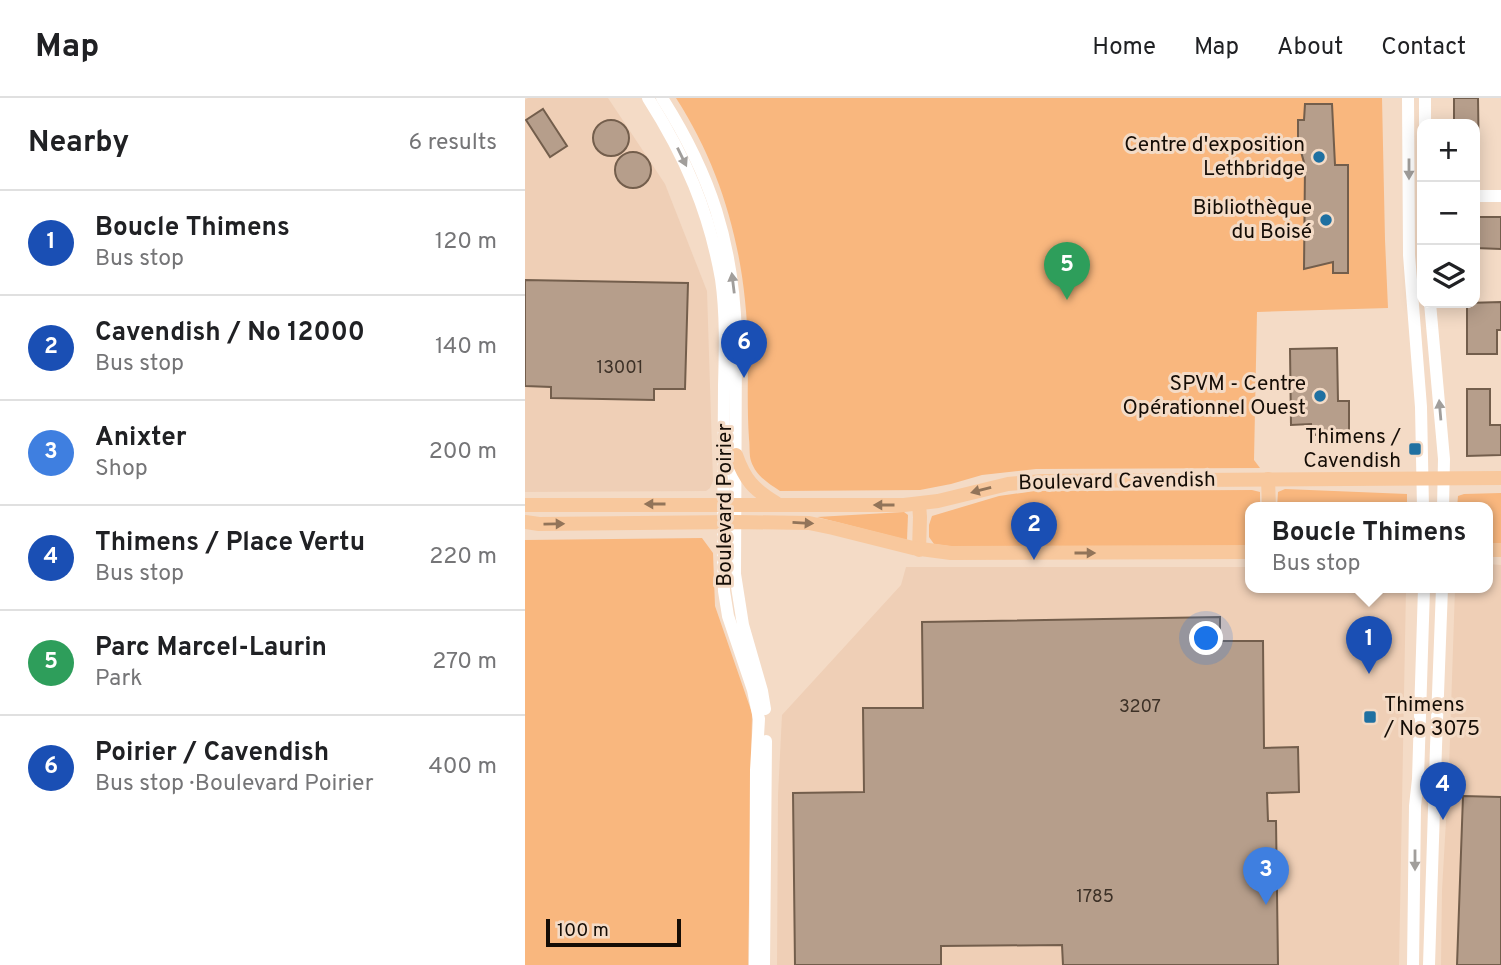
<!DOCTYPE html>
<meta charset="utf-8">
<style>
:root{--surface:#fff;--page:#f6f6f6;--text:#202124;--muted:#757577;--line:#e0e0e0;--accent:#0b8043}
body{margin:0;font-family:Overpass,sans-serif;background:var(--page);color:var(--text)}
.controls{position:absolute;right:21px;top:21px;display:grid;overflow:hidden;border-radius:14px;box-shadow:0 4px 18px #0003}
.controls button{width:63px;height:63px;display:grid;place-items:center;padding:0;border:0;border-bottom:2px solid var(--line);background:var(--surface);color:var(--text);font:35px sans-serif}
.scale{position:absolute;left:21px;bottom:18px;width:135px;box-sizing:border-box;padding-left:7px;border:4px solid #150d06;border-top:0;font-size:19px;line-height:24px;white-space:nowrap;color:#150d06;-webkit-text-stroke:5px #f4dbc6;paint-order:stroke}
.you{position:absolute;left:682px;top:541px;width:24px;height:24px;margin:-18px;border:5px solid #fff;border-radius:50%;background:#1a73e8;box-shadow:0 0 0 10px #1a73e833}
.badge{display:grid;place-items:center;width:46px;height:46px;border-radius:50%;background:var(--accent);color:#fff;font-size:23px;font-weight:700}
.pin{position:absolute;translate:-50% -58px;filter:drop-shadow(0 2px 4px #0008)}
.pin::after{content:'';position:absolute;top:37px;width:24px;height:21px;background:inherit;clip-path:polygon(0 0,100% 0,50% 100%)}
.popup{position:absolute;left:720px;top:404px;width:248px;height:91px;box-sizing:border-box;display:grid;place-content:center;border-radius:14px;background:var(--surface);filter:drop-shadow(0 2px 5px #0005);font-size:23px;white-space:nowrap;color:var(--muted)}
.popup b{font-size:26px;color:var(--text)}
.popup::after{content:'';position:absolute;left:50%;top:100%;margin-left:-14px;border:14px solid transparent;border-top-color:var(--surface)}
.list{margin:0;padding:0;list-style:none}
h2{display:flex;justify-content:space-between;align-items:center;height:91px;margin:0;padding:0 28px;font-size:30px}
h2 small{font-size:23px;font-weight:400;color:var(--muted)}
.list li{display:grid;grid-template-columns:46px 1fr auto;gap:21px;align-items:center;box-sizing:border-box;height:105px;padding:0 28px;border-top:2px solid var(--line)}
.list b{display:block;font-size:26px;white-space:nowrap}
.list p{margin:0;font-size:23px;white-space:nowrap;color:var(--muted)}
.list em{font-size:23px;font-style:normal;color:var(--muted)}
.icon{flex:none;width:38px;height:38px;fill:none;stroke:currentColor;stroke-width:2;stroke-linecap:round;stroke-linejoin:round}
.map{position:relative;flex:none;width:976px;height:867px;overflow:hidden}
header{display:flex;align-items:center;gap:42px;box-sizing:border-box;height:98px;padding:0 35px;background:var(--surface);border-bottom:2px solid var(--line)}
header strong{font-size:33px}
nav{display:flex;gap:38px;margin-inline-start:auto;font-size:24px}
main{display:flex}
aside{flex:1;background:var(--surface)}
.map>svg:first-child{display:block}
</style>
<header>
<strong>Map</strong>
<nav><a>Home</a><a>Map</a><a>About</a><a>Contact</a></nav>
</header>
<main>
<aside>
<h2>Nearby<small>6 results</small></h2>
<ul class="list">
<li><span class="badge" style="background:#1a4fb4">1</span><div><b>Boucle Thimens</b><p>Bus stop</p></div><em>120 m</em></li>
<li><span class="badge" style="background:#1a4fb4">2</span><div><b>Cavendish / No 12000</b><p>Bus stop</p></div><em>140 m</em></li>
<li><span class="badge" style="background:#3f7fe0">3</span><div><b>Anixter</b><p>Shop</p></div><em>200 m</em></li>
<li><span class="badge" style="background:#1a4fb4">4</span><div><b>Thimens / Place Vertu</b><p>Bus stop</p></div><em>220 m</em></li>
<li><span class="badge" style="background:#2e9e5b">5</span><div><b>Parc Marcel-Laurin</b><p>Park</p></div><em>270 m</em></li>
<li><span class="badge" style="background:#1a4fb4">6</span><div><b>Poirier / Cavendish</b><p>Bus stop · Boulevard Poirier</p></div><em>400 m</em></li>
</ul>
</aside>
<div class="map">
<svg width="976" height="867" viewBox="0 0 976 867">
<rect width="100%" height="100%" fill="#f4dbc6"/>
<g fill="#efcfb6">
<polygon points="3,0 83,0 140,86 182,193 188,383 185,390 181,393 0,394 0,2"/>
<polygon points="963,466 976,467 976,867 916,867 917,792 924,671 930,490 963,490"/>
<polygon points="381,469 725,469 725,490 881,490 874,867 252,867 253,697 257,617 376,487"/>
</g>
<g fill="#f9b77e">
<path d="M151,0H857L860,142L863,210L732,214L729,362L735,370L511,371L457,377L426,386L395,392L255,393C243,385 231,378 226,363C224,357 225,348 224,341C222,311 223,280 223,250C221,160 200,76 151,0Z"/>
<polygon points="760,391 882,396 882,410 752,410 753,394"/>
<polygon points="727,392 735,394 735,410 725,410 725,449 439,450 409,446 404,439 404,427 407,418 474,398 510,393"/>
<polygon points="976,395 976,446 963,446 963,410 932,410 933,398 939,396"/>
<polygon points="379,414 383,417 382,442 292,419"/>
<polygon points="177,440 188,455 190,508 227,615 223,867 0,867 0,442"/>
</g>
<g fill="#b69e8b" stroke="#735e4c" stroke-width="2">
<polygon points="929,0 953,0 954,70 950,70 950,26 929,26"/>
<polygon points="780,6 807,6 810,67 823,67 823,175 808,175 808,164 779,171 780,68 773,43 773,22 779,22"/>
<polygon points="18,11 42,48 25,59 1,22"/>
<circle cx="86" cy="40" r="18"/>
<circle cx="108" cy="72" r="18"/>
<polygon points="950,119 976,119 976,151 950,150"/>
<polygon points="0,182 163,185 160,291 129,291 129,302 26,300 26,289 0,288"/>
<polygon points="976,204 976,232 972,232 972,256 942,256 942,205"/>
<polygon points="812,250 813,303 824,303 824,336 786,337 786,326 766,327 765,251"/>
<polygon points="942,291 965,291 965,327 976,327 976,357 942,358"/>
<polygon points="695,519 695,543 738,543 739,650 773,649 774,694 742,695 743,723 751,723 753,867 538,867 537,847 416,848 416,867 270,867 268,695 339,694 338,610 398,610 397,524"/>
<polygon points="938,698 976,699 976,867 932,867"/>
</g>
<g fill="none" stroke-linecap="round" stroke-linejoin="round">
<g stroke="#fff" stroke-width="12">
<path d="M123,0C160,58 184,113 196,181C201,216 200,252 199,288C199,344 198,401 198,458L199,493L203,518L228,592L234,621L231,672L230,867"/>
<path d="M137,0C186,77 208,145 211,236L210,476L218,527L237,593L240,611"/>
<polyline points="883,0 884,157 896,309 898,410"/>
<polyline points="900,0 900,26"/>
<polyline points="950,98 976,98"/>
<polyline points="905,205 919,361 918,410"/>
<polyline points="239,867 241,643"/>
<polyline points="888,867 890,708 893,681 899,490"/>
<polyline points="904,867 911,649 917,490"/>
</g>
<g stroke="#f8c89d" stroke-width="14">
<path d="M211,357C220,382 228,391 251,405"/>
<polyline points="743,381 744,410"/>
<polyline points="394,406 395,419 394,452"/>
<polyline points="0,407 379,407 413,403 483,386 518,383 976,380"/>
<polyline points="0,424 14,426 210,424 284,425 308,430 388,450 426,455 725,454"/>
<polyline points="963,452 976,452"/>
</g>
</g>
<defs><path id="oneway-solid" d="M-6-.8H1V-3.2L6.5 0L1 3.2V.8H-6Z" transform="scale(1.75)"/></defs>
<g fill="#a19e9b">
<use href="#oneway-solid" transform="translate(157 59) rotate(64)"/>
<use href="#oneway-solid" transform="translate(884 71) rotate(90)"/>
<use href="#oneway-solid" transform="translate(208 185) rotate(-97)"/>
<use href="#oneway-solid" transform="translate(915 312) rotate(-95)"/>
<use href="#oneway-solid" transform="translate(890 762) rotate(90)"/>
</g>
<g fill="#927459">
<use href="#oneway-solid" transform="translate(456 392) rotate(165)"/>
<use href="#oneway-solid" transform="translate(130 406) rotate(180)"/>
<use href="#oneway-solid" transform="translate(359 407) rotate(-180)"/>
<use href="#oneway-solid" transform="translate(278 425) rotate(3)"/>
<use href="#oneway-solid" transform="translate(29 426) rotate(-1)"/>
<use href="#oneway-solid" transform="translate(560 455)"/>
</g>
<g fill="#1f70a1" stroke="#f4dbc6" stroke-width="2.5">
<circle cx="794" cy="59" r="7"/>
<circle cx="801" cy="122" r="7"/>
<circle cx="795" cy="298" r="7"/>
<rect x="883" y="344" width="14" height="14" rx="3.5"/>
<rect x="838" y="612" width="14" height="14" rx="3.5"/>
</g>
<g text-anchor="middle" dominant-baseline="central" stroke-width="6" stroke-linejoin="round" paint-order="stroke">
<g font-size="18" fill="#3d3127">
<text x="95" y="270">13001</text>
<text x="615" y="609">3207</text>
<text x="570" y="799">1785</text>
</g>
<g font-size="21" fill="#150d06" stroke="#f4dbc6" text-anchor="end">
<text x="780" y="47">Centre d'exposition<tspan x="780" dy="24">Lethbridge</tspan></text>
<text x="787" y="110">Bibliothèque<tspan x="787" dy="24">du Boisé</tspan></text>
<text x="781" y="286">SPVM - Centre<tspan x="781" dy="24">Opérationnel Ouest</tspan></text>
<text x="876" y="339">Thimens /<tspan x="876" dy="24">Cavendish</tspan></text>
<text x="859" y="607" text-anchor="start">Thimens<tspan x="859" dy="24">/ No 3075</tspan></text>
</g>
<g font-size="21" fill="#150d06" stroke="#f4dbc6">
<text transform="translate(592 384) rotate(-1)">Boulevard Cavendish</text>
<text transform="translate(200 407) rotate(-90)">Boulevard Poirier</text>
</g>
</g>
</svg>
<div class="controls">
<button>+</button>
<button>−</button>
<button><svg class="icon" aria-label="layers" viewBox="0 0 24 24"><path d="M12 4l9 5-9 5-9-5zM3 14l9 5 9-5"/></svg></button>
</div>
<div class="scale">100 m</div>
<div class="you"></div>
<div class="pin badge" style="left:844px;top:576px;background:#1a4fb4">1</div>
<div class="popup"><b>Boucle Thimens</b>Bus stop</div>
<div class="pin badge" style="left:509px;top:462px;background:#1a4fb4">2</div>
<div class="pin badge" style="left:741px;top:807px;background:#3f7fe0">3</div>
<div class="pin badge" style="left:918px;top:722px;background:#1a4fb4">4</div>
<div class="pin badge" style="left:542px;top:202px;background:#2e9e5b">5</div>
<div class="pin badge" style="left:219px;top:280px;background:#1a4fb4">6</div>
</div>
</main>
